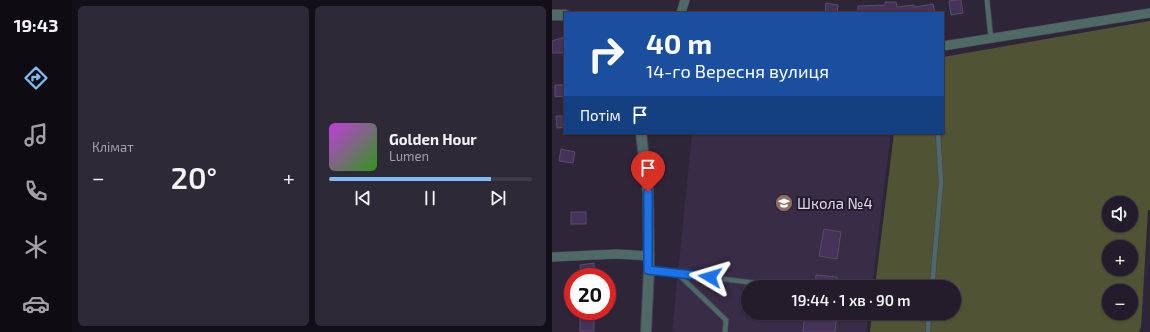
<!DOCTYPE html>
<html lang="uk">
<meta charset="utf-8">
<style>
:root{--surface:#221c2b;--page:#2e2937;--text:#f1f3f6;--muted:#a2a1a9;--line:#3f3a47;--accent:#7ebdf9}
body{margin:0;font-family:"Exo 2",sans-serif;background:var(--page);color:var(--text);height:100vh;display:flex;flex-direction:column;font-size:15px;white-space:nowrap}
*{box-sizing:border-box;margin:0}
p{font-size:13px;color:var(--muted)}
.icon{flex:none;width:22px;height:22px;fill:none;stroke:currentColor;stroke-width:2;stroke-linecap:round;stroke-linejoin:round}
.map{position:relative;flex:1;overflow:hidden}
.details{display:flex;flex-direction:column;gap:6px;padding:6px;background:#130f18;width:480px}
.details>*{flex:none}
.guide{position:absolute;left:12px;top:12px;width:380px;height:122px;border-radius:0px;box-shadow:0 1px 3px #0004,0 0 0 1px var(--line);background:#1a4fa0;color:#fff;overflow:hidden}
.buttons{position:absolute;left:550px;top:196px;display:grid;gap:8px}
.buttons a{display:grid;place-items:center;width:36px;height:36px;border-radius:50%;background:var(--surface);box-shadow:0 1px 3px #0004,0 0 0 1px var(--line);font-size:20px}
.speed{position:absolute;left:12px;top:268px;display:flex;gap:8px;font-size:20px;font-weight:700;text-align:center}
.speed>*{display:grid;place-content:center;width:52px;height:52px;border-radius:50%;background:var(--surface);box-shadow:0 1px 3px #0004,0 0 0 1px var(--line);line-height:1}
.speed .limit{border:6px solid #d22;background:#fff;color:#111}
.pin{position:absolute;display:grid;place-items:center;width:34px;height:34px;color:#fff;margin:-41px -17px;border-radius:50% 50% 50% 0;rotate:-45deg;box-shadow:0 0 4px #0007}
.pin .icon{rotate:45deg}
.me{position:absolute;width:44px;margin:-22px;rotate:277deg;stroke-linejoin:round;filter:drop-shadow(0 0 3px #0008)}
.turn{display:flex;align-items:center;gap:14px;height:84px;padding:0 16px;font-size:18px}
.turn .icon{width:52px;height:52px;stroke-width:2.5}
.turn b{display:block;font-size:28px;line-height:34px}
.then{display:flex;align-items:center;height:38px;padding:0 16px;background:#0003;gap:8px;font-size:15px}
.big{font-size:30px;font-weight:600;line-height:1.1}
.details .widget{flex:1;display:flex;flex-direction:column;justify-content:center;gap:6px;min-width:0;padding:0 14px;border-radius:6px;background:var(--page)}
.song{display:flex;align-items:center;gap:12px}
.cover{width:48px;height:48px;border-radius:6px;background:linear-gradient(135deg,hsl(290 70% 55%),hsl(110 70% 35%))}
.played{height:4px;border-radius:2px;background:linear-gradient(90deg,var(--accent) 80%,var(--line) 80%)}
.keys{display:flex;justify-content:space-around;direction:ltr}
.heat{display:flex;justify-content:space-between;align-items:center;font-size:22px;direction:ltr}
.details .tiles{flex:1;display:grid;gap:6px;grid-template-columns:repeat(2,1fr)}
.trip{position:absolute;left:189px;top:280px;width:220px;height:40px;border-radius:20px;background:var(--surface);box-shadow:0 1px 3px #0004,0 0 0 1px var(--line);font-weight:600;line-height:40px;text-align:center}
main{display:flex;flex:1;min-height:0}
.tab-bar{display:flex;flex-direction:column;width:72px;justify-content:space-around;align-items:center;background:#0e0b11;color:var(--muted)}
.tab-bar .icon{width:28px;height:28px}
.tab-bar .active{color:var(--accent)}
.tab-bar b{font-size:18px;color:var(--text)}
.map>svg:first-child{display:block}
</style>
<main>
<nav class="tab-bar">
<b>19:43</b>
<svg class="icon active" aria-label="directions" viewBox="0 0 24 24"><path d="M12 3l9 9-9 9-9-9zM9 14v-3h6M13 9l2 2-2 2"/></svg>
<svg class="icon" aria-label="music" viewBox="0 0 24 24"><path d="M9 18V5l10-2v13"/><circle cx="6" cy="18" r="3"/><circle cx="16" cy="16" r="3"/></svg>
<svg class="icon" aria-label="phone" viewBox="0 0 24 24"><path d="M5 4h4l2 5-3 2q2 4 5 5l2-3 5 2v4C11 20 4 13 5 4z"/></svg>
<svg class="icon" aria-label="climate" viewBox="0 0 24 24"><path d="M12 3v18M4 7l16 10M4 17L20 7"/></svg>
<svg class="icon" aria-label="car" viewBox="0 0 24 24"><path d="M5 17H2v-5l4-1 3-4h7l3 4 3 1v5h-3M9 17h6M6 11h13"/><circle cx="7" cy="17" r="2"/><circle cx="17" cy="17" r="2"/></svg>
</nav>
<section class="details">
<div class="tiles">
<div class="widget"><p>Клімат</p>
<div class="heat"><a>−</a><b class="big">20°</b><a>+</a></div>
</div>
<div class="widget">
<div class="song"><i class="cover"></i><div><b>Golden Hour</b><p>Lumen</p></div></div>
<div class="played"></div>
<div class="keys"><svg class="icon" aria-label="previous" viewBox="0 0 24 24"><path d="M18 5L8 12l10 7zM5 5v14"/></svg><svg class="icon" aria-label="pause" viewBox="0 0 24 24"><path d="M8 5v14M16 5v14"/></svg><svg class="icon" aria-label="next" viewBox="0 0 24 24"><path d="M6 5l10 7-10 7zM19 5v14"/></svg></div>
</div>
</div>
</section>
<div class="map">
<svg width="598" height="332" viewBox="0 0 598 332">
<rect width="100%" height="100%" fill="#2e2539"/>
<!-- built -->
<polygon fill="#382c46" points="140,133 339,133 320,287 196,287 196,313 317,313 314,332 120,332"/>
<!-- green -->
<path fill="#505434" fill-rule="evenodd" d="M598,21v189h-2l-7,117 -2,5h-269l2,-19h82v-26h-79l19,-154h49v-76zM557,203h22v22h-22zM557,247h22v22h-22zM557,291h22v22h-22z"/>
<!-- building -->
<g fill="#443259" stroke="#594f65">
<polygon points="405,0 409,0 411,13 399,15 397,1"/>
<polygon points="333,2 344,2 345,7 362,5 363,7 381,4 383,13 306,13 306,6 333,5"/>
<polygon points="274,3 286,5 285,13 273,13"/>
<polygon points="13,37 13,53 0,53 0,41"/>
<polygon points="3,85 13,85 13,96 3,97"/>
<polygon points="4,116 13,116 13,127 5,128"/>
<polygon points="9,149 23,152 21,163 7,161"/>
<rect x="19" y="212" width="15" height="12"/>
<polygon points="272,229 289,232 285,259 267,256"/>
<polygon points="42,263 43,275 29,276 28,265"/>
<polygon points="264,275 285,277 284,287 263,287"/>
<polygon points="253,313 285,313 283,332 251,332"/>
<rect x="28" y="319" width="14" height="12"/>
</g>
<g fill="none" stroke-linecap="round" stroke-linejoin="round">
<defs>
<g id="service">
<polyline points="435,0 439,39"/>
<polyline points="97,270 237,287"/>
<polyline points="126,274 174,320 173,332"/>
<polyline points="380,287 389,183 386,133"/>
<polyline points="376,332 377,313"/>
</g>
<g id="minor">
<polyline points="129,13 133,0"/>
<polyline points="391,46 598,13"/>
<polyline points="0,257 65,254 97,256"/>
</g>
<g id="tertiary">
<polyline points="0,15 13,15"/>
<polyline points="89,133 96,192 97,270 94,332"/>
</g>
</defs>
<!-- service casing -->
<use href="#service" stroke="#4a4255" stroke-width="6"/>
<!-- minor casing -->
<use href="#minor" stroke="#4a4255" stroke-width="10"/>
<!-- tertiary casing -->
<use href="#tertiary" stroke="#4a4255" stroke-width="12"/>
<!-- service -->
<use href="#service" stroke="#4f6967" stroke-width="4.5"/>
<!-- minor -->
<use href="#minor" stroke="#4f6967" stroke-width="9"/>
<!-- tertiary -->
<use href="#tertiary" stroke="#4f6967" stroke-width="10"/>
</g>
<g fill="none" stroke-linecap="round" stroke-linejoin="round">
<defs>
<polyline id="route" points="96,192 96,270 158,277"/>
</defs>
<!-- route casing -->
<use href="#route" stroke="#114b97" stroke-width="10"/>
<!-- route -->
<use href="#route" stroke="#1a73e8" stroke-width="7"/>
</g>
<!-- icons -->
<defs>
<symbol id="school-disc" viewBox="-11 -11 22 22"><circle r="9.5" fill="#8d6e63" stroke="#241b2e"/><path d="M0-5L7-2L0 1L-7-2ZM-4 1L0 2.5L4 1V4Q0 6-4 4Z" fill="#fff"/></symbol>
</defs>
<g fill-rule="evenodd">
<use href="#school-disc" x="222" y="193" width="20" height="20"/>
</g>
<g text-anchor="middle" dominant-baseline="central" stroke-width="4" stroke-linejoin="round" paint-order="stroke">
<!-- poi labels -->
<g font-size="15" fill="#ded8e5" stroke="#241b2e" text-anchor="start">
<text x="245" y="203">Школа №4</text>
</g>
</g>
</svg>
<div class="buttons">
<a><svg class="icon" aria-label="sound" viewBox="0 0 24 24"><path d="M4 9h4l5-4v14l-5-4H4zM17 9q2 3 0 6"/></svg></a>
<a>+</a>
<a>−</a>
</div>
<div class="speed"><div class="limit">20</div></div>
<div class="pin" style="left:96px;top:192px;background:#d93025"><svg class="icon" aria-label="arrive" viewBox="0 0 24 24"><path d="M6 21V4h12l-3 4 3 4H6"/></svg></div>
<svg class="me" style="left:158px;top:277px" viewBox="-20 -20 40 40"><path d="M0-17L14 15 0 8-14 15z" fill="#1a73e8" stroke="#fff" stroke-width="4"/></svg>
<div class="trip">19:44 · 1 хв · 90 m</div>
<div class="guide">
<div class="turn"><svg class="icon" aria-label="right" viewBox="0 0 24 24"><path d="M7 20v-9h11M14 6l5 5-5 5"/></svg><div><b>40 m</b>14-го Вересня вулиця</div></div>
<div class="then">Потім<svg class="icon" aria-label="arrive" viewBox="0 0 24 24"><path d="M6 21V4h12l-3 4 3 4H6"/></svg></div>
</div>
</div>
</main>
